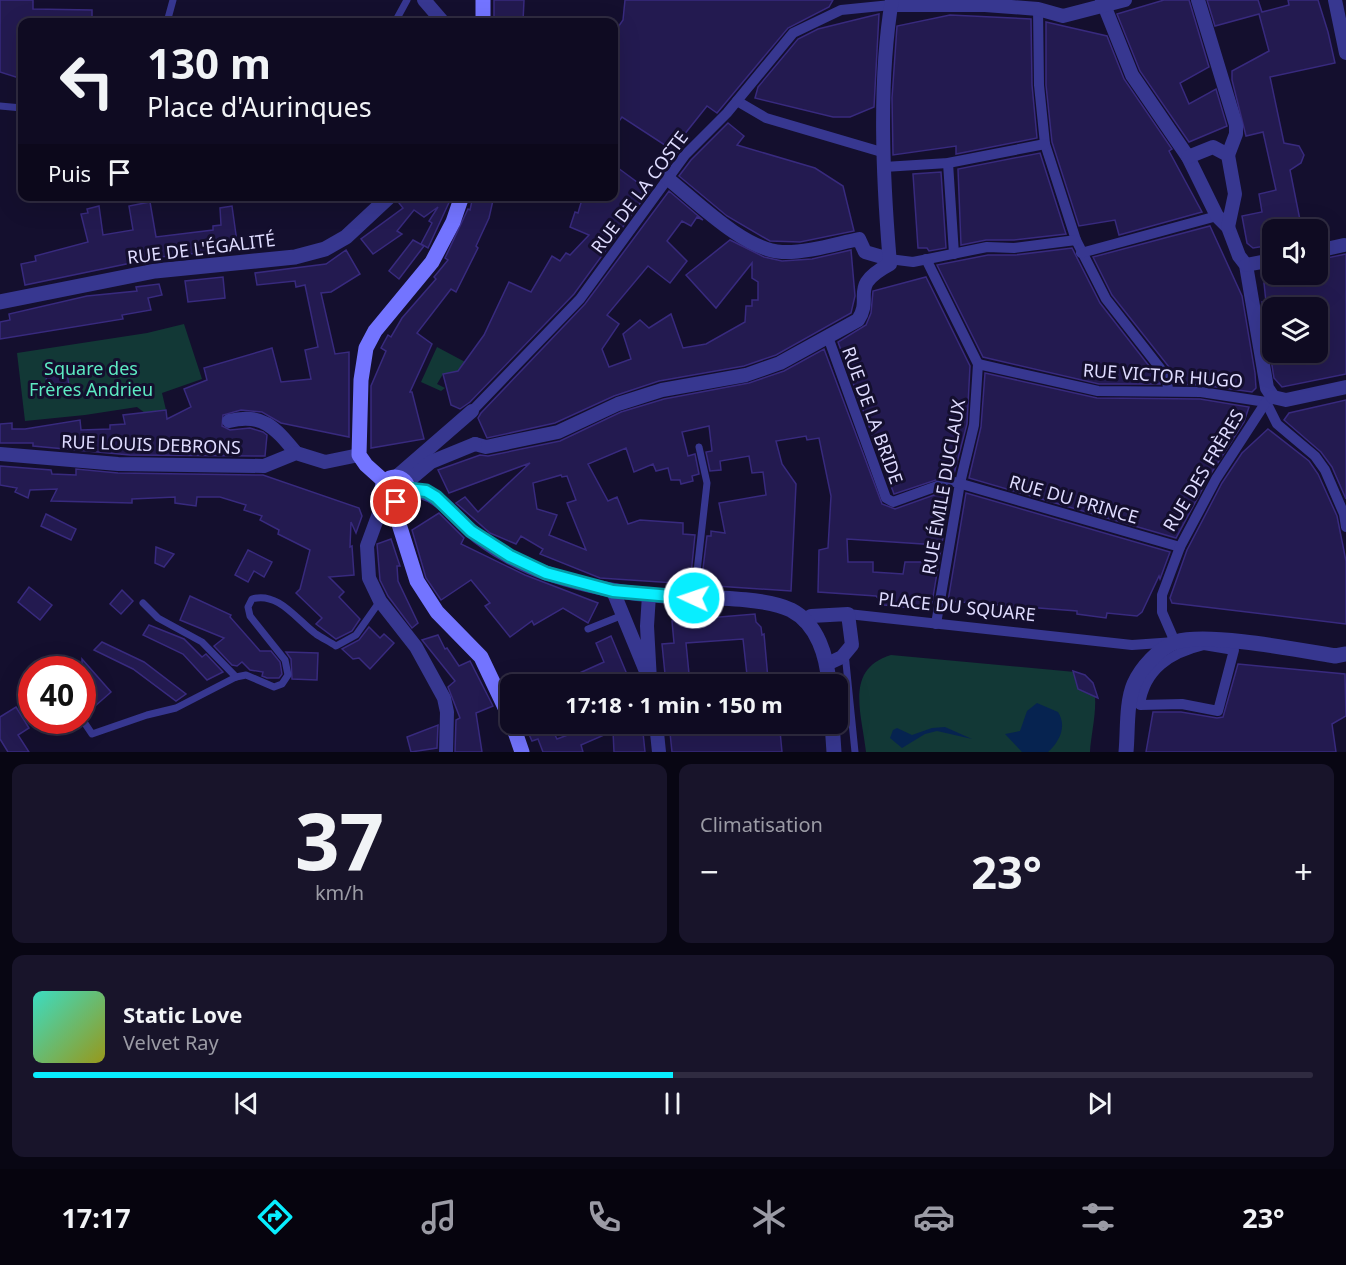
<!DOCTYPE html>
<html lang="fr">
<meta charset="utf-8">
<style>
:root{--surface:#0f0b22;--page:#18142a;--text:#f1f3f6;--muted:#9b9ba5;--line:#2f2b40;--accent:#08eeff}
body{margin:0;font-family:"Noto Sans",sans-serif;background:var(--page);color:var(--text);height:100vh;display:flex;flex-direction:column;font-size:22px;white-space:nowrap}
*{box-sizing:border-box;margin:0}
p{font-size:20px;color:var(--muted)}
.icon{flex:none;width:33px;height:33px;fill:none;stroke:currentColor;stroke-width:2;stroke-linecap:round;stroke-linejoin:round}
.map{position:relative;height:752px;overflow:hidden}
.drawer{display:flex;flex-direction:column;gap:12px;padding:12px;background:#080613;flex:1}
.drawer>*{flex:none}
.guide{position:absolute;left:18px;top:18px;width:600px;height:183px;border-radius:12px;box-shadow:0 6px 24px #0002,0 0 0 2px var(--line);background:#0f0b22;color:var(--text);overflow:hidden}
.controls{position:absolute;left:1262px;top:219px;display:grid;gap:12px}
.controls a{display:grid;place-items:center;width:66px;height:66px;border-radius:12px;background:var(--surface);box-shadow:0 6px 24px #0002,0 0 0 2px var(--line);font-size:30px}
.speed{position:absolute;left:18px;top:656px;display:flex;gap:12px;font-size:30px;font-weight:700;text-align:center}
.speed>*{display:grid;place-content:center;width:78px;height:78px;border-radius:50%;background:var(--surface);box-shadow:0 6px 24px #0002,0 0 0 2px var(--line);line-height:1}
.speed .limit{border:9px solid #d22;background:#fff;color:#111}
.pin{position:absolute;display:grid;place-items:center;width:51px;height:51px;color:#fff;margin:-26px;border:3px solid #fff;border-radius:50%;box-shadow:0 2px 6px #0007}
.me{position:absolute;width:66px;margin:-33px;rotate:273deg;stroke-linejoin:round;filter:drop-shadow(0 0 4px #0008)}
.turn{display:flex;align-items:center;gap:21px;height:126px;padding:0 30px;font-size:27px}
.turn .icon{width:78px;height:78px;stroke-width:2.5}
.turn b{display:block;font-size:42px;line-height:51px}
.then{display:flex;align-items:center;height:57px;padding:0 30px;background:#0003;gap:12px;font-size:22px}
.big{font-size:45px;font-weight:700;line-height:1.1}
.drawer .widget{flex:1;display:flex;flex-direction:column;justify-content:center;gap:9px;min-width:0;padding:0 21px;border-radius:12px;background:var(--page)}
.drawer .dial{align-items:center;gap:0}
.dial b{font-size:78px;line-height:1}
.song{display:flex;align-items:center;gap:18px}
.cover{width:72px;height:72px;border-radius:9px;background:linear-gradient(135deg,hsl(170 70% 55%),hsl(60 70% 35%))}
.played{height:6px;border-radius:3px;background:linear-gradient(90deg,var(--accent) 50%,var(--line) 50%)}
.keys{display:flex;justify-content:space-around;direction:ltr}
.heat{display:flex;justify-content:space-between;align-items:center;font-size:33px;direction:ltr}
.drawer .tiles{flex:1;display:grid;gap:12px;grid-template-columns:1fr 1fr}
.widget:last-child{grid-column:span 2}
.trip{position:absolute;left:500px;top:674px;width:348px;height:60px;border-radius:12px;background:var(--surface);box-shadow:0 6px 24px #0002,0 0 0 2px var(--line);font-weight:700;line-height:60px;text-align:center}
.tab-bar{display:flex;height:96px;justify-content:space-around;align-items:center;background:#06040e;color:var(--muted)}
.tab-bar .icon{width:42px;height:42px}
.tab-bar .on{color:var(--accent)}
.tab-bar b{font-size:27px;color:var(--text)}
.map>svg:first-child{display:block}
</style>
<div class="map">
<svg width="1346" height="752" viewBox="0 0 1346 752">
<rect width="100%" height="100%" fill="#140f2e"/>
<!-- green -->
<g fill="#123836">
<polygon points="184,324 202,379 162,393 166,410 145,413 137,407 85,415 25,421 17,353 147,333"/>
<polygon points="437,347 467,363 455,376 443,374 437,384 445,388 441,391 421,382"/>
<path d="M891,655l184,17c7,2 15,5 18,13 6,19 -2,48 -3,67h-224c-4,-38 -22,-83 25,-97z"/>
</g>
<!-- water -->
<g fill="#062350">
<path d="M1037,703l21,9c9,14 2,29 -10,40h-26l-17,-18 15,-3 7,-20z"/>
<polygon points="945,727 972,739 937,731 925,734 902,748 890,738 893,730 897,728 912,735 932,728"/>
</g>
<!-- building -->
<g fill="#231a50" stroke="#382a7e" stroke-width="1.5" fill-rule="evenodd">
<polygon points="0,0 33,0 33,9 92,10 92,22 22,22 22,79 0,72"/>
<polygon points="494,0 524,0 523,22 494,22"/>
<polygon points="625,0 833,0 829,7 788,28 717,113 707,106 680,140 685,144 677,153 622,117 614,128 614,33 623,20"/>
<polygon points="1164,0 1189,0 1209,67 1180,83 1189,104 1216,89 1227,126 1189,142 1140,71 1117,14"/>
<polygon points="1207,0 1258,0 1262,12 1289,5 1288,0 1318,0 1328,32 1335,63 1270,77 1284,143 1299,146 1304,155 1301,163 1290,170 1302,230 1272,230 1272,245 1253,248 1247,243 1242,216 1262,212 1259,194 1276,190 1263,132 1246,136 1232,80 1232,71 1269,51 1259,14 1215,26"/>
<polygon points="879,14 874,107 850,117 833,117 755,98 758,87 798,39 818,29"/>
<polygon points="950,15 1031,19 1032,85 1037,138 956,154 956,146 893,155 892,98 897,26"/>
<polygon points="1046,22 1107,36 1124,79 1172,149 1169,151 1202,212 1119,235 1115,220 1079,226 1052,142 1046,85"/>
<polygon points="728,123 744,136 737,145 815,168 843,186 854,231 800,242 770,241 727,216 679,176 691,160"/>
<polygon points="1040,153 1066,234 1014,240 986,240 961,245 958,169"/>
<polygon points="614,165 649,191 574,294 470,402 460,409 451,405 443,374 458,371 484,335 509,282 531,292 552,256 560,261 566,253 570,255 589,235 570,227 575,212 578,213 583,196 614,196"/>
<polygon points="941,172 946,248 929,251 927,248 918,248 913,174"/>
<polygon points="669,191 703,220 697,217 691,226 682,221 667,241 687,261 670,283 648,266 607,315 619,324 602,349 609,367 631,359 623,334 640,320 649,328 671,314 683,348 706,344 745,322 746,306 752,306 752,300 758,300 758,282 752,278 752,263 716,308 686,275 730,240 764,257 782,261 812,259 851,250 855,296 851,313 776,355 744,366 659,381 614,396 555,423 487,438 478,418 481,413 585,304"/>
<polygon points="405,196 452,196 428,248 421,244 432,223 429,221 438,207 424,217 414,210 397,231 402,234 373,254 361,239 403,208 399,203"/>
<polygon points="473,196 494,196 489,218 476,246 478,248 456,292 451,289 417,333 432,344 410,392 412,392 424,439 371,448 371,386 386,351 381,348 388,335 391,337 402,318 436,279 434,277 448,260 445,258 468,209 470,210"/>
<polygon points="150,202 156,237 213,230 213,226 221,225 220,208 232,206 238,249 160,257 25,285 21,264 36,261 35,256 88,242 81,214 88,213 87,209 99,206 103,235 133,230 129,206"/>
<polygon points="1210,226 1242,296 1255,373 1256,388 1252,392 1202,385 1175,384 1173,372 1112,295 1093,257"/>
<polygon points="413,240 424,246 399,279 389,271"/>
<polygon points="1072,248 1100,303 1160,380 1160,384 1099,384 983,357 937,265 988,255 1015,255"/>
<polygon points="346,250 360,274 331,292 321,293 335,354 349,352 349,437 281,423 262,412 241,410 223,415 222,426 230,430 250,428 263,432 267,435 265,456 130,455 33,446 33,443 0,443 0,424 12,423 12,429 25,429 80,420 81,430 110,429 110,425 125,424 123,415 166,410 167,419 191,407 184,389 207,380 204,368 272,348 281,382 311,379 305,350 318,347 305,285 296,287 295,281 257,285 255,273 326,264"/>
<path d="M1346,254v120l-64,13 -8,-9 -12,-76h4l-2,-19 4,-9h49v-14zM1272,308h45v44h-45z"/>
<polygon points="223,277 225,298 188,302 185,281"/>
<polygon points="926,277 970,366 967,424 954,474 894,494 838,342 866,325 871,313 873,291"/>
<polygon points="159,284 162,295 148,298 151,310 122,315 123,319 0,339 0,322 10,320 9,314 87,296 137,291 136,287"/>
<path d="M824,349l58,155 13,5 56,-20 -19,114 -10,6 -38,-4 -8,-9 -58,-4 1,-42 9,-2 3,-52 -12,-58 -12,2 -1,-4 -30,5 6,23 14,20 -5,107 -90,-6 6,-49h4v-5l14,2 -6,-30 47,-8 -3,-23 -11,1 -3,-17 -29,5 1,9 -11,1 -4,-19 6,-1 -3,-25 -27,6 6,24 7,-2 4,20 -7,2 1,5 -12,3 -1,-4h-9l-3,-12 -12,3 -3,-7 -19,8 -8,-24 -38,16 20,37 9,-4 11,27 12,-4 43,3v11l12,1 -5,49 -90,-6 -60,-24 3,-5 -22,-13 -5,8 -26,-11 -34,-30 9,-6 13,15 52,-49 -81,30 -11,-23 42,-15 8,1 72,-15 61,-29 43,-13 85,-16 35,-12zM561,475l1,2 5,-1 9,24 -9,3 19,47 -37,-15 8,-20 -20,-6 -4,-26zM847,539l91,6v17h-33l-2,12 -30,-2v-10h-25z"/>
<polygon points="67,372 69,386 47,388 46,374"/>
<polygon points="985,373 1097,398 1200,399 1249,407 1244,422 1210,475 1176,538 969,478 981,427"/>
<polygon points="1346,400 1346,499 1332,467 1321,452 1284,420 1289,413"/>
<polygon points="1268,429 1309,461 1318,474 1337,516 1346,561 1346,624 1172,603 1170,598 1187,550 1222,483 1242,453"/>
<polygon points="0,466 51,470 52,474 76,475 76,469 118,473 263,475 359,508 362,516 356,533 351,522 350,547 352,546 354,575 329,577 344,592 339,597 360,619 352,631 336,639 316,624 322,618 296,593 300,589 310,550 278,534 279,530 260,520 262,516 244,510 246,505 220,497 197,497 196,506 175,503 175,497 132,499 132,503 51,501 57,489 30,490 28,498 15,492 17,488 0,485"/>
<polygon points="966,493 1170,552 1160,579 1159,576 1142,612 1137,616 1107,613 1106,618 1077,614 1077,611 948,601"/>
<polygon points="439,513 464,538 461,544 525,575 598,603 588,623 563,608 534,625 532,621 510,637 485,606 490,603 471,580 441,600 426,578 412,530"/>
<polygon points="46,514 76,529 71,540 41,526"/>
<polygon points="391,539 400,566 397,566 398,581 418,623 412,628 388,596 380,580 377,544"/>
<polygon points="156,547 174,554 164,567 155,563"/>
<polygon points="248,550 272,562 264,577 254,571 248,582 235,575"/>
<polygon points="29,587 52,605 40,620 18,602"/>
<polygon points="122,590 133,601 121,614 110,604"/>
<polygon points="190,596 231,615 230,617 260,651 271,651 280,662 282,674 279,678 267,678 262,676 263,672 250,670 242,662 237,666 232,665 214,646 224,638 180,620"/>
<polygon points="755,614 756,622 761,627 762,635 764,634 768,679 765,679 765,684 748,684 743,639 686,643 690,684 666,684 662,644 674,643 672,621"/>
<polygon points="149,625 184,639 202,657 206,654 223,672 207,680 183,654 143,635"/>
<polygon points="369,627 380,638 384,634 394,643 370,669 359,658 353,659 342,649 359,640"/>
<polygon points="438,635 445,649 447,648 459,666 470,661 493,706 476,713 482,752 455,752 456,720 460,718 448,687 455,681 422,640"/>
<polygon points="611,636 631,684 602,684 600,679 586,684 555,684 604,662 596,643"/>
<polygon points="102,642 144,662 186,694 176,701 133,669 94,650"/>
<polygon points="286,652 318,653 317,680 292,679 291,659"/>
<polygon points="82,659 111,692 94,707 82,693"/>
<polygon points="1238,664 1345,674 1346,716 1332,724 1336,752 1146,752 1153,712 1181,712 1217,718 1223,717"/>
<polygon points="1073,671 1085,675 1093,683 1098,698 1078,689"/>
<polygon points="16,707 29,728 18,735 29,752 8,752 0,739 0,717"/>
<polygon points="524,723 549,723 557,739 589,727 587,723 642,723 645,752 614,752 613,731 581,745 583,752 543,752 538,739 532,741"/>
<polygon points="669,723 702,723 702,733 736,731 735,723 769,723 770,731 780,731 782,752 672,752"/>
<polygon points="438,725 437,748 411,752 407,737"/>
</g>
<g fill="none" stroke-linecap="round" stroke-linejoin="round">
<!-- service -->
<g stroke="#373790" stroke-width="7">
<polyline points="167,22 173,0"/>
<polyline points="395,22 407,0"/>
<polyline points="0,106 22,108"/>
<polyline points="694,598 707,483 699,447"/>
<polyline points="143,603 158,618 202,642 236,677"/>
<polyline points="588,629 623,615"/>
<polyline points="845,653 855,752"/>
<path d="M82,719l10,15 55,-19 29,-7 60,-31 10,-2 28,12 8,-3 6,-9 -3,-15 -35,-44 -2,-9 4,-8c26,-8 45,21 64,35 6,4 14,8 20,12l20,-11 24,-34"/>
<polyline points="53,723 57,720"/>
</g>
<!-- pedestrian -->
<g stroke="#373790" stroke-width="10">
<polyline points="1038,9 1039,85 1045,144 1076,240 1106,299 1167,377 1168,391"/>
<polyline points="737,101 766,118 885,153"/>
<polyline points="948,163 954,254"/>
<polyline points="884,167 948,163 1045,144"/>
<polyline points="1081,253 1217,216"/>
<polyline points="889,259 913,262 987,247 1014,248 1076,240"/>
<polyline points="926,259 978,364 974,425 960,483 936,624"/>
<polyline points="828,337 886,498 893,502 951,481 1180,547"/>
<polyline points="978,364 1098,391 1201,392 1266,402"/>
<polyline points="1266,402 1277,424 1315,456 1325,470 1344,514 1346,527"/>
<polyline points="472,411 580,299 685,155 727,113 793,33 841,10 891,5"/>
<polyline points="848,614 1132,645 1175,642 1162,612 1162,595 1180,547 1216,479 1266,402"/>
<path d="M1204,645l30,5 -16,61 -36,-7 -42,1c5,-36 31,-52 64,-60z"/>
</g>
<!-- minor -->
<g stroke="#373790" stroke-width="14">
<polyline points="424,0 443,22"/>
<polyline points="1102,0 1132,75 1188,157 1217,216 1228,227 1239,256 1246,265 1267,388 1273,397"/>
<polyline points="1198,0 1236,125 1236,134 1228,155"/>
<polyline points="1335,0 1346,53"/>
<polyline points="891,5 985,5 1038,9 1063,16 1125,0"/>
<polyline points="1188,157 1213,147 1228,155 1235,194 1228,227"/>
<path d="M667,178c29,23 77,72 115,74 25,1 53,-8 77,-13l6,13 24,7"/>
<polyline points="1317,251 1344,245"/>
<polyline points="1246,265 1272,260"/>
<polyline points="1273,397 1286,400 1346,387"/>
<path d="M229,421c34,-9 47,8 67,32"/>
<path d="M475,444l11,3 72,-15 60,-28 44,-14 84,-15 34,-12 78,-43c16,-24 -11,-33 32,-56 -7,-83 -12,-182 2,-264"/>
<polyline points="0,454 118,464 264,466 296,453 325,462 359,455"/>
<polyline points="396,477 472,411"/>
<polyline points="406,483 431,462 475,444"/>
<polyline points="385,497 367,546 369,578 380,601 416,647 444,698 447,712 446,752"/>
<polyline points="613,591 650,681 647,626 649,595"/>
<polyline points="805,621 811,616 848,614 852,645 842,657 827,664"/>
<polyline points="656,723 659,752"/>
</g>
<!-- tertiary -->
<g stroke="#373790" stroke-width="15">
<polyline points="0,302 155,271 295,257 325,249 346,237 390,196"/>
<path d="M408,489c31,3 40,21 62,41 21,18 53,36 79,44 39,13 76,20 116,22 34,2 97,0 126,14 27,14 36,47 38,74"/>
<polyline points="832,723 834,752"/>
<path d="M1126,752c2,-21 0,-49 8,-68 7,-16 25,-36 42,-42 31,-10 123,8 159,14l11,-2"/>
</g>
<!-- secondary -->
<g stroke="#7374ff" stroke-width="15">
<polyline points="483,22 483,0"/>
<circle cx="395" cy="490" r="13"/>
<polyline points="385,482 366,465 359,455 361,380 366,348 375,331 432,262 453,222 462,196"/>
<polyline points="392,502 417,581 437,612 481,657 510,718"/>
<polyline points="512,723 522,752"/>
</g>
</g>
<g fill="none" stroke-linecap="round" stroke-linejoin="round">
<defs>
<polyline id="route" points="396,502 404,499 408,489 426,491 436,497 471,531 510,556 546,573 613,591 694,598"/>
</defs>
<!-- route casing -->
<use href="#route" stroke="#059ba6" stroke-width="15"/>
<!-- route -->
<use href="#route" stroke="#08eeff" stroke-width="10"/>
</g>
<g text-anchor="middle" dominant-baseline="central" stroke-width="6" stroke-linejoin="round" paint-order="stroke">
<!-- street labels -->
<g font-size="18" fill="#dfdcff" stroke="#140f2e">
<text transform="translate(639 192) rotate(-53)">RUE DE LA COSTE</text>
<text transform="translate(201 248) rotate(-7)">RUE DE L'ÉGALITÉ</text>
<text transform="translate(1163 375) rotate(4)">RUE VICTOR HUGO</text>
<text transform="translate(873 415) rotate(70)">RUE DE LA BRIDE</text>
<text transform="translate(151 444) rotate(2)">RUE LOUIS DEBRONS</text>
<text transform="translate(1203 470) rotate(-59)">RUE DES FRÈRES</text>
<text transform="translate(943 487) rotate(-80)">RUE ÉMILE DUCLAUX</text>
<text transform="translate(1074 499) rotate(16)">RUE DU PRINCE</text>
<text transform="translate(957 606) rotate(6)">PLACE DU SQUARE</text>
</g>
<!-- park labels -->
<g font-size="18" fill="#5deac2" stroke="#140f2e">
<text x="91" y="368">Square des<tspan x="91" dy="21">Frères Andrieu</tspan></text>
</g>
</g>
</svg>
<div class="controls">
<a><svg class="icon" aria-label="sound" viewBox="0 0 24 24"><path d="M4 9h4l5-4v14l-5-4H4zM17 9q2 3 0 6"/></svg></a>
<a><svg class="icon" aria-label="layers" viewBox="0 0 24 24"><path d="M12 4l9 5-9 5-9-5zM3 14l9 5 9-5"/></svg></a>
</div>
<div class="speed"><div class="limit">40</div></div>
<div class="pin" style="left:396px;top:502px;background:#d93025"><svg class="icon" aria-label="arrive" viewBox="0 0 24 24"><path d="M6 21V4h12l-3 4 3 4H6"/></svg></div>
<svg class="me" style="left:694px;top:598px" viewBox="-20 -20 40 40"><circle r="17" fill="#08eeff" stroke="#fff" stroke-width="3"/><path d="M0-11L8 9 0 5-8 9z" fill="#fff"/></svg>
<div class="trip">17:18 · 1 min · 150 m</div>
<div class="guide">
<div class="turn"><svg class="icon" aria-label="left" viewBox="0 0 24 24"><path d="M17 20v-9H6M10 6l-5 5 5 5"/></svg><div><b>130 m</b>Place d'Aurinques</div></div>
<div class="then">Puis<svg class="icon" aria-label="arrive" viewBox="0 0 24 24"><path d="M6 21V4h12l-3 4 3 4H6"/></svg></div>
</div>
</div>
<section class="drawer">
<div class="tiles">
<div class="widget dial"><b>37</b><p>km/h</p></div>
<div class="widget"><p>Climatisation</p>
<div class="heat"><a>−</a><b class="big">23°</b><a>+</a></div>
</div>
<div class="widget">
<div class="song"><i class="cover"></i><div><b>Static Love</b><p>Velvet Ray</p></div></div>
<div class="played"></div>
<div class="keys"><svg class="icon" aria-label="previous" viewBox="0 0 24 24"><path d="M18 5L8 12l10 7zM5 5v14"/></svg><svg class="icon" aria-label="pause" viewBox="0 0 24 24"><path d="M8 5v14M16 5v14"/></svg><svg class="icon" aria-label="next" viewBox="0 0 24 24"><path d="M6 5l10 7-10 7zM19 5v14"/></svg></div>
</div>
</div>
</section>
<nav class="tab-bar">
<b>17:17</b>
<svg class="icon on" aria-label="directions" viewBox="0 0 24 24"><path d="M12 3l9 9-9 9-9-9zM9 14v-3h6M13 9l2 2-2 2"/></svg>
<svg class="icon" aria-label="music" viewBox="0 0 24 24"><path d="M9 18V5l10-2v13"/><circle cx="6" cy="18" r="3"/><circle cx="16" cy="16" r="3"/></svg>
<svg class="icon" aria-label="phone" viewBox="0 0 24 24"><path d="M5 4h4l2 5-3 2q2 4 5 5l2-3 5 2v4C11 20 4 13 5 4z"/></svg>
<svg class="icon" aria-label="climate" viewBox="0 0 24 24"><path d="M12 3v18M4 7l16 10M4 17L20 7"/></svg>
<svg class="icon" aria-label="car" viewBox="0 0 24 24"><path d="M5 17H2v-5l4-1 3-4h7l3 4 3 1v5h-3M9 17h6M6 11h13"/><circle cx="7" cy="17" r="2"/><circle cx="17" cy="17" r="2"/></svg>
<svg class="icon" aria-label="filters" viewBox="0 0 24 24"><path d="M4 7h16M4 17h16"/><circle cx="9" cy="7" r="2"/><circle cx="15" cy="17" r="2"/></svg>
<b>23°</b>
</nav>
